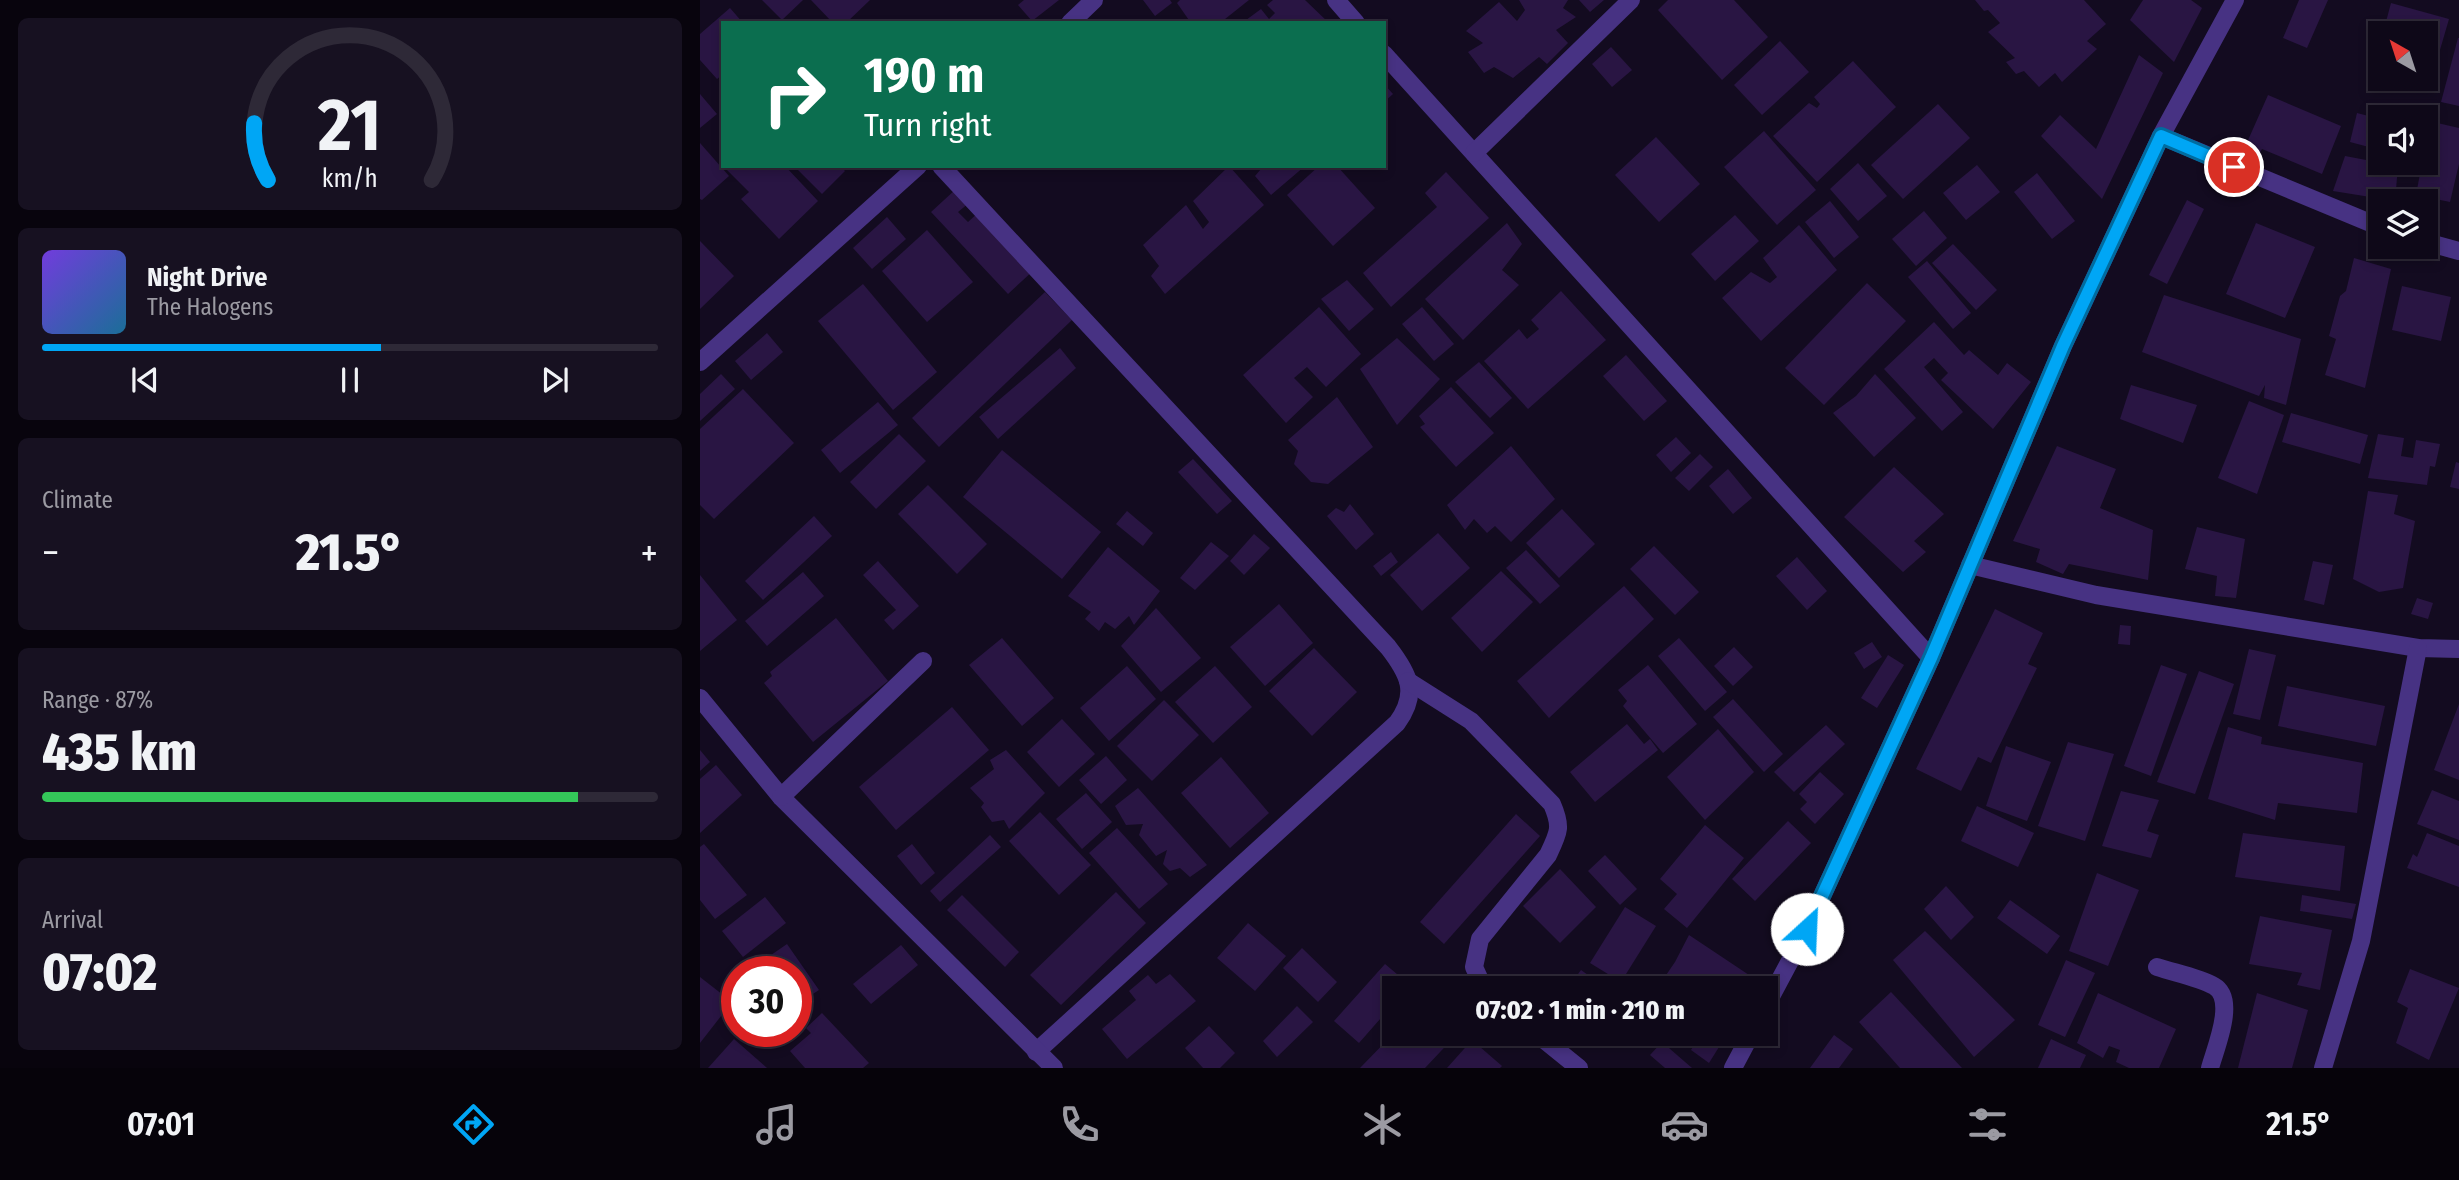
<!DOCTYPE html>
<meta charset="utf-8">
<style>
:root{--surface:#0e0818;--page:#171121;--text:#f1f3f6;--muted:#9b9aa2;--line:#2e2937;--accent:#00a6f5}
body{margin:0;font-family:"Fira Sans Condensed",sans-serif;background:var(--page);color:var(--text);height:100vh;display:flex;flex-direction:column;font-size:26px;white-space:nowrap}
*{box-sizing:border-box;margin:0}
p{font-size:23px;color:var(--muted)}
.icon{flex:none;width:38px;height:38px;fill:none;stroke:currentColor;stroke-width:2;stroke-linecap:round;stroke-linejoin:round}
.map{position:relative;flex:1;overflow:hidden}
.drawer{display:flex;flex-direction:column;gap:18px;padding:18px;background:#08040d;width:700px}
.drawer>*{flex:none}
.hud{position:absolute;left:21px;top:21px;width:665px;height:147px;border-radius:0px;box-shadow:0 4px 10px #0003,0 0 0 2px var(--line);background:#0b6e4f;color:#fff;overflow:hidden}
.needle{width:46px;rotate:321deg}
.tools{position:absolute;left:1668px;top:21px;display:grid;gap:14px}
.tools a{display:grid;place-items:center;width:70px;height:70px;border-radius:0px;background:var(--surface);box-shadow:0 4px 10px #0003,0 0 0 2px var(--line);font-size:35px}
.speed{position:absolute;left:21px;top:956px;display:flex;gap:14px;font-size:35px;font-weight:700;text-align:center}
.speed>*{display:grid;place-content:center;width:91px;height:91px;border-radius:50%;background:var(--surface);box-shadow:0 4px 10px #0003,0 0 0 2px var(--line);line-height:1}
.speed .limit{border:10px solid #d22;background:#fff;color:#111}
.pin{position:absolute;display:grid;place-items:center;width:60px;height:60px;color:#fff;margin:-30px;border:4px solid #fff;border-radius:50%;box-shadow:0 2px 7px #0007}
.me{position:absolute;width:77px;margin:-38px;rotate:25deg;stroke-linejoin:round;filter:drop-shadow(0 0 5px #0008)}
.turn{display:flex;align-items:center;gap:24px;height:147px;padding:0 28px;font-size:32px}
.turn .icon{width:91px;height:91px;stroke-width:2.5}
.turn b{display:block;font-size:49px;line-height:60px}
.big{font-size:52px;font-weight:800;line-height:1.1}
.drawer .tile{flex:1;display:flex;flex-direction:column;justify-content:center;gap:10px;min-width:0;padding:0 24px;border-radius:10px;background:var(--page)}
.drawer .dial{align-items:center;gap:0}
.dial svg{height:182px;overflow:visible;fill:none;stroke:var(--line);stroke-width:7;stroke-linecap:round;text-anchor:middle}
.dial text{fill:var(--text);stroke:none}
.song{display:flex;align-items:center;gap:21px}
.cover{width:84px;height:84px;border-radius:10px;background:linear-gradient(135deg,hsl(260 70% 55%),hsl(200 70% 35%))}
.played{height:7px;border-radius:4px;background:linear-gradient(90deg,var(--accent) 55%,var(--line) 55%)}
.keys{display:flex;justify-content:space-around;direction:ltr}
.heat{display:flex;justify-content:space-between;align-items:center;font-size:38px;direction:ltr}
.charge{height:10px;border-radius:5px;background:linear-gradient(90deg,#34c759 87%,var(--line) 0)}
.trip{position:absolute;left:682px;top:976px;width:396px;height:70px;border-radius:0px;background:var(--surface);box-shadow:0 4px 10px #0003,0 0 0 2px var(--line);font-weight:800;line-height:70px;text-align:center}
.dock{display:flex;height:112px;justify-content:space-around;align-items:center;background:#06030a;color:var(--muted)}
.dock .icon{width:49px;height:49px}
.dock .current{color:var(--accent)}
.dock b{font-size:32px;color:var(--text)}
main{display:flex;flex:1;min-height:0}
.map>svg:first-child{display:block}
</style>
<main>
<section class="drawer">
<div class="tile dial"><svg viewBox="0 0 100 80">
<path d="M14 69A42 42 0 1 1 86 69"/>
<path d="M14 69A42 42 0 0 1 8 44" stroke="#00a6f5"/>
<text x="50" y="56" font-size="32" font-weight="700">21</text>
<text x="50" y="72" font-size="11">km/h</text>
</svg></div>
<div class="tile">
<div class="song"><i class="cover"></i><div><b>Night Drive</b><p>The Halogens</p></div></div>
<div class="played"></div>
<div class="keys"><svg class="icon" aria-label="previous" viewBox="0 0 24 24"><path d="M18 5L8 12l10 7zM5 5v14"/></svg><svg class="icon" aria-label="pause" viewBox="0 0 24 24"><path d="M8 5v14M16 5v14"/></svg><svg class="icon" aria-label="next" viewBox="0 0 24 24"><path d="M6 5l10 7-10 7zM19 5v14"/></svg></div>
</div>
<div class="tile"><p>Climate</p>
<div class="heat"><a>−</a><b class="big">21.5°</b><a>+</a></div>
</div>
<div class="tile"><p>Range · 87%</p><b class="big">435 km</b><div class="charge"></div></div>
<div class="tile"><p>Arrival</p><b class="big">07:02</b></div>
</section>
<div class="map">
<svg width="1759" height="1068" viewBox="0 0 1759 1068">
<rect width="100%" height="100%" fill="#130b20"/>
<!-- building -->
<g fill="#291543">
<polygon points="62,0 103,0 82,20"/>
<polygon points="111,0 170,0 146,23 133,23"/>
<polygon points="324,0 359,0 332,21 318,5"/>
<polygon points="443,0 470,0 472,3 455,16"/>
<polygon points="480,0 549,0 520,23 491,23 477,3"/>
<polygon points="573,0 605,0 629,23 542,23 561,9 569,19 575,13 567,5"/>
<polygon points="819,0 868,0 863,8 876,17 856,30 868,43 847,64 839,57 813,78 794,67 784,73 768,52 783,43 766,31 799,2 817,21 825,10"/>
<polygon points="879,0 904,0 890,12"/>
<polygon points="968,0 1034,0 1068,37 1022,80 958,10"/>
<polygon points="1275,0 1384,0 1406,24 1387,41 1397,49 1362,82 1355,73 1339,87 1324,71 1316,74 1306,62 1315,58 1288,32 1300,23 1288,10 1284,11"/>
<polygon points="1443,0 1491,0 1502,8 1474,62 1430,20"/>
<polygon points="1599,0 1628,0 1607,48 1583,38"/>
<polygon points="1691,3 1749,19 1735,67 1726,64 1726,33 1683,33"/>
<polygon points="30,8 43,23 23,23 23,74 17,79 0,60 0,34"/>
<polygon points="1758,38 1759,38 1759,106 1741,102"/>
<polygon points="1080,41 1109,72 1062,115 1034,85"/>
<polygon points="911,47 932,70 912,87 892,64"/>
<polygon points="1439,55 1463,73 1402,199 1341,136 1360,115 1396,149"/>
<polygon points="1153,61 1196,107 1117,182 1073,136 1109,103 1117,108 1120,104 1114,97"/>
<polygon points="684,84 693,94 684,102"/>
<polygon points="0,94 17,114 0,128"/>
<polygon points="1568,95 1641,126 1622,174 1562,149 1554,162 1541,156"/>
<polygon points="1238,104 1270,138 1203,199 1171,165"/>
<polygon points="1657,113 1680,119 1680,150 1650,142"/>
<polygon points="1733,122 1759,128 1759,164 1750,202 1716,195 1722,163 1726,163 1726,138 1730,139"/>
<polygon points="1064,131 1116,190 1077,225 1024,167"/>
<polygon points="956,137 1000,184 959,222 915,175"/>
<polygon points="0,143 29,176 2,200 0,199"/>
<polygon points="1645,156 1698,166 1695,201 1633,191"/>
<polygon points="1158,163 1187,196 1158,221 1130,189"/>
<polygon points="1277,165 1300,192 1266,220 1243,193"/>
<polygon points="30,166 85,166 118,201 79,239 41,199 49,192 26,169"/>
<polygon points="94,166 140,166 145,171 122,194"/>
<polygon points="529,166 564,205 465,294 451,276 459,266 443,245 486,205 503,229 509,222 493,201"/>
<polygon points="559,166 605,166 571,195 555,176 561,169"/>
<polygon points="619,166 637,166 675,208 633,246 587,195"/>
<polygon points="746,172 789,218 691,307 663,273 737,207 725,193"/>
<polygon points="1337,173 1375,221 1352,239 1314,192"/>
<polygon points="256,189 269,203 258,212 268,222 280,211 334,270 308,294 231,212"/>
<polygon points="1487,200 1504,209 1467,284 1449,275"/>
<polygon points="1130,201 1159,237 1134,258 1105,222"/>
<polygon points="1224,211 1247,238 1216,266 1192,239"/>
<polygon points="1035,215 1059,241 1015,281 991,254"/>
<polygon points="187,217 206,239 172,269 153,248"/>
<polygon points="807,223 822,244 802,270 819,285 763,340 725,299"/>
<polygon points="1556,223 1615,247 1585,318 1526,294"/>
<polygon points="1099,225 1137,270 1061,341 1022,298 1051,272 1070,283 1077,277 1063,258"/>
<polygon points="227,230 273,282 227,322 182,271"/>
<polygon points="0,241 34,276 0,309"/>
<polygon points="1253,244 1297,290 1276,310 1232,263"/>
<polygon points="1654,258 1691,269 1665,388 1625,375 1636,339 1629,336 1640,296 1646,291"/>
<polygon points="1227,261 1271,313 1253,329 1208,277"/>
<polygon points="647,280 674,309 649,331 621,299"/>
<polygon points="1167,283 1206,321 1124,405 1085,368"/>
<polygon points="163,284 237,372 193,410 118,321"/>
<polygon points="1702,286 1751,297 1741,341 1692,330"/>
<polygon points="861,291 906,340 828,409 784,361 819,329 827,339 839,329 831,320"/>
<polygon points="345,292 372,320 239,447 212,418"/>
<polygon points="1464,295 1601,339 1586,405 1564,398 1565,385 1559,396 1442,352"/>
<polygon points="619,307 661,354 626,387 607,367 594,378 613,397 586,423 543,375"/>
<polygon points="722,307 754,344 734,361 702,324"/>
<polygon points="1234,322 1264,355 1269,350 1298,375 1307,363 1331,382 1293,429 1241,380 1248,373 1234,358 1224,367 1263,412 1242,431 1184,369"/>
<polygon points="67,333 83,352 51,380 35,361"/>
<polygon points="697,338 740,379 697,425 660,369"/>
<polygon points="360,348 376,368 298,439 279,417"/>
<polygon points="926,355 967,401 944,421 903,376"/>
<polygon points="779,362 812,398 790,418 755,382"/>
<polygon points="21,374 35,389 0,421 0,394"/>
<polygon points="1175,374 1216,418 1174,457 1133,413 1156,396"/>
<polygon points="1431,385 1497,405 1483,443 1420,419"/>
<polygon points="751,387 794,433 756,467 720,427 725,424 719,416"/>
<polygon points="43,389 94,443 14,519 0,505 0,429"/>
<polygon points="637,397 673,447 628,484 611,482 594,464 598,451 588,440"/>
<polygon points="1549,401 1584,415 1557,494 1518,478"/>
<polygon points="178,402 198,425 140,473 121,450"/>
<polygon points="1591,413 1668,435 1660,464 1582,442"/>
<polygon points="199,434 226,461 176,509 150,482"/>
<polygon points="1678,434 1704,438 1701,456 1713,458 1716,440 1740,444 1735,467 1730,466 1727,485 1668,478"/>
<polygon points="976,437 991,453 971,472 956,455"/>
<polygon points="811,446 855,499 811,542 795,526 787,533 774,519 765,530 747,505"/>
<polygon points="1357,446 1416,469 1400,508 1453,530 1448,580 1369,564 1363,574 1336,562 1340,549 1313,541"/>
<polygon points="302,450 401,532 362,579 263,497"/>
<polygon points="1000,454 1013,467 989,491 975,478"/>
<polygon points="493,459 532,501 517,514 478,472"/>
<polygon points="1756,462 1759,463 1759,489 1750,487"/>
<polygon points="1194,467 1244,514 1214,541 1226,552 1203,572 1144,517"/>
<polygon points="1028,469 1052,498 1033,514 1009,486"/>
<polygon points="228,485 287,544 257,574 198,514"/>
<polygon points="1668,491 1698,495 1694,514 1715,521 1703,588 1679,592 1653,579"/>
<polygon points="650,504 674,534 656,550 627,516 636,508 644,512"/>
<polygon points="862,509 895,544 859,578 826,543"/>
<polygon points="427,511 453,533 443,546 416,524"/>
<polygon points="114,516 132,536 63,600 45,581"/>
<polygon points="1497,527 1545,539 1536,598 1515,596 1517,576 1485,569"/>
<polygon points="738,533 770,568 722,611 690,575"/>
<polygon points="554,534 570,548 544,575 530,561"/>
<polygon points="511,542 529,556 495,590 480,578"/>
<polygon points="954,546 999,592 975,615 930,569"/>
<polygon points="408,547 460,591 434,625 429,616 415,629 405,622 399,631 385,619 391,612 368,596"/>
<polygon points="826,550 860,586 840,604 806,568"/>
<polygon points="691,552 698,562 681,576 673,566"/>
<polygon points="1097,557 1127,591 1107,610 1076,576"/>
<polygon points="178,561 219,606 193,630 184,620 196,610 163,575"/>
<polygon points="1613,561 1633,565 1624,605 1604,600"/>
<polygon points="801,571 833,602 782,652 751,618"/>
<polygon points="103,572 124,596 67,646 45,621"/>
<polygon points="0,575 37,620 0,651"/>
<polygon points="924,586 954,619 849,718 817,681"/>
<polygon points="1717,598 1733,603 1728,619 1711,614"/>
<polygon points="579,604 613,643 565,686 530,647"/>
<polygon points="456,608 501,658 461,692 421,646"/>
<polygon points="1295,609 1343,633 1328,664 1337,668 1291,763 1278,757 1261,791 1216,769"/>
<polygon points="136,618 188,681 113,742 64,683 72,676 70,672"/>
<polygon points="1420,625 1431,626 1430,645 1418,644"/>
<polygon points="302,638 354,698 322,726 269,665"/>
<polygon points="979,638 1027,692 1005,711 958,656"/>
<polygon points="1172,642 1182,657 1164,669 1154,653"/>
<polygon points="1034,647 1053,667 1033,686 1014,666"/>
<polygon points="614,648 657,692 612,736 569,691"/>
<polygon points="1549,649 1576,655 1560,720 1533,714"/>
<polygon points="1188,655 1204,665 1177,708 1161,698"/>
<polygon points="948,665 997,724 963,753 923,706 927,701 918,690"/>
<polygon points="1461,665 1487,674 1451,776 1424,766"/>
<polygon points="427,666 456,699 409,741 380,708"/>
<polygon points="515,666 552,707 513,743 475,702"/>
<polygon points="1499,671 1534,684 1495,794 1457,782"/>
<polygon points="1587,686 1685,706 1676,746 1578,726"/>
<polygon points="1033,699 1083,754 1064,772 1013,717"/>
<polygon points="464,700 499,735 452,781 417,746"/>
<polygon points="1759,704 1759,780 1734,770"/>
<polygon points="252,707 289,750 196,830 159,787"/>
<polygon points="362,719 395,754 359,787 327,752"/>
<polygon points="927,724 944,744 950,739 958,750 895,802 870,772"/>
<polygon points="1126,725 1145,744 1094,792 1074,772"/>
<polygon points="1528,727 1562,737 1561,744 1663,763 1657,813 1578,803 1575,820 1508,799"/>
<polygon points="1018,729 1054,772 1005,820 967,777"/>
<polygon points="1368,742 1414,754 1385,841 1338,826"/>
<polygon points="1306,746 1351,762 1327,821 1286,806"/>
<polygon points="0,750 10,762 0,771"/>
<polygon points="306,750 345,793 309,829 304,820 292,822 281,807 284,803 270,788 294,769 290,760"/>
<polygon points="406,756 427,780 401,804 379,780"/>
<polygon points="521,757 569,813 530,848 481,793"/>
<polygon points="16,765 42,795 0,833 0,779"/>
<polygon points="1120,772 1144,794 1115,824 1100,809 1107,802 1099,794"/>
<polygon points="438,788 507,865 490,877 480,868 470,871 463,864 467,850 456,856 439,835 443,824 426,825 415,806"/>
<polygon points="1732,790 1759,801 1759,840 1717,824"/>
<polygon points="1421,791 1459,800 1447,831 1459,835 1451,858 1402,846"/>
<polygon points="386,793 412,822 382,849 356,819"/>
<polygon points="1277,806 1334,833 1318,867 1261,841"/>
<polygon points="340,812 391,865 359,895 309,841"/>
<polygon points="816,814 840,836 744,944 720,922"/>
<polygon points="1088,821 1111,843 1055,901 1032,879"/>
<polygon points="1005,825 1044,858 987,928 964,909 977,894 960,879"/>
<polygon points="417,828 468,884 439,909 389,853"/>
<polygon points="1543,833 1645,846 1640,891 1535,877"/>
<polygon points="1727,833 1759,846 1759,887 1707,868 1713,854 1717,857"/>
<polygon points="290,835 301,847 240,902 230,891"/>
<polygon points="4,844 47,895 15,919 0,900 0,847"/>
<polygon points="212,844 235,873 221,885 197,856"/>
<polygon points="905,855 937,889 920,905 888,871"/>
<polygon points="860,869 896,907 860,943 823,906"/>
<polygon points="1397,873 1439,890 1408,966 1369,951"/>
<polygon points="1246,886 1274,917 1251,940 1224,909"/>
<polygon points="416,892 446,923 361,1005 330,975"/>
<polygon points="262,895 319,952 305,967 247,910"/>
<polygon points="1602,895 1656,904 1652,919 1600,911"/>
<polygon points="65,897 86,923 43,957 22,931"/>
<polygon points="1310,900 1360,936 1347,954 1297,918"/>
<polygon points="925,907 956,926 921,982 890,963"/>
<polygon points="1560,916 1632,930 1620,990 1597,985 1602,973 1549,964"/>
<polygon points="548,923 586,956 555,991 517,958"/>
<polygon points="1225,931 1315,1020 1274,1057 1193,960"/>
<polygon points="989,935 1061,983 1058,989 968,989 960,984 975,962"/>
<polygon points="87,944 119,990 96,1005 96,971 48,971"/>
<polygon points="201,945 218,965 171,1004 153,984"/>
<polygon points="602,948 637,982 618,1002 583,968"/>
<polygon points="1366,960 1395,973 1365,1037 1338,1025"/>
<polygon points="685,964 710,985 707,989 695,989 695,1002 659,1043 634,1021"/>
<polygon points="1710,969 1759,988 1729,1060 1696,1043 1708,1008 1697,1002"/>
<polygon points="881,970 902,985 899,989 867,989"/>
<polygon points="470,974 496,1001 427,1059 402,1029 436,1000 429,991 448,975 456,984"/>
<polygon points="0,977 32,1002 0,1043"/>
<polygon points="1191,992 1262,1068 1200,1068 1159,1022"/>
<polygon points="1398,993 1476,1029 1459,1068 1429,1068 1416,1062 1420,1050 1409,1046 1403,1058 1377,1043"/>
<polygon points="1557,993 1608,1010 1592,1068 1538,1068"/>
<polygon points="597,1006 613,1022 577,1057 563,1041"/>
<polygon points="122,1013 169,1063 163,1068 105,1068 90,1051 111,1033 106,1028"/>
<polygon points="509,1026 535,1053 520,1068 503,1068 485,1048"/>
<polygon points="695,1032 695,1034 757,1034 725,1068 660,1068"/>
<polygon points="1134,1035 1153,1049 1139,1068 1110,1068"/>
<polygon points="34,1039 67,1068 8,1068"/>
<polygon points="998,1039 1007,1045 1008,1039 1019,1047 1009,1063 991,1050"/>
<polygon points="1351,1039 1386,1055 1380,1068 1338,1068"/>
<polygon points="772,1040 802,1066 800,1068 747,1068"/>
<polygon points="962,1042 992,1068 965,1068 950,1055"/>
</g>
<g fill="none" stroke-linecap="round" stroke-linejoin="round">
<!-- street -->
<g stroke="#473283" stroke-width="18">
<polyline points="636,0 656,23"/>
<polyline points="370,23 394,0"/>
<polyline points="684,54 1231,658"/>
<polyline points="1461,136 1680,227"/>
<polyline points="774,153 931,0"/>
<path d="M241,166l447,481c21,27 31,46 9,76l-361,329"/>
<polyline points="1726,242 1759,251"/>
<polyline points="0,362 218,166"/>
<polyline points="1270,565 1396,595 1718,648 1759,649"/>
<path d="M708,681l63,40 81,83c10,23 7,28 -4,51l-68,84 -6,28 10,22"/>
<polyline points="0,698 81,797 354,1068"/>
<polyline points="81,797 223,661"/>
<path d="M1457,967c18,6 41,10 57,19 23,13 1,63 -4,82"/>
<polyline points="1066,1006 1107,929 1231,658 1363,346 1461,136 1535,0"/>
<polyline points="837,1034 879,1068"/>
<polyline points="1033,1068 1051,1034"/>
<polyline points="1623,1068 1661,941 1718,648"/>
</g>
</g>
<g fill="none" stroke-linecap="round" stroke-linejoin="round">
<defs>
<polyline id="route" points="1107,929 1231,658 1363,346 1461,136 1534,167"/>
</defs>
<!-- route casing -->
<use href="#route" stroke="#006c9f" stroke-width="18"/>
<!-- route -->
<use href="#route" stroke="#00a6f5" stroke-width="12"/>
</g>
</svg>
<div class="tools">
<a><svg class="needle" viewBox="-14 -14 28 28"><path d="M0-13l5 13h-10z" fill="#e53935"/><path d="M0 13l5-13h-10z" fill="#9b9aa2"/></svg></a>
<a><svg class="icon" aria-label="sound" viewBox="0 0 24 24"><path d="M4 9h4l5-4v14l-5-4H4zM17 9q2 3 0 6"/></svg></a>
<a><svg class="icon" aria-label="layers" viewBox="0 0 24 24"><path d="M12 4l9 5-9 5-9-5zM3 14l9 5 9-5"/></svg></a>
</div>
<div class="speed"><div class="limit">30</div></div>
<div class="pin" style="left:1534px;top:167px;background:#d93025"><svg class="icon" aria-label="arrive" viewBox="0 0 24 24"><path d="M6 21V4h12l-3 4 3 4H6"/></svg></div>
<svg class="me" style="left:1107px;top:929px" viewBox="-20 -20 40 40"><circle r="19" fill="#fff"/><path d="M0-13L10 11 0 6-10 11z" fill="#00a6f5"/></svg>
<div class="trip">07:02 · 1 min · 210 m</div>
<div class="hud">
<div class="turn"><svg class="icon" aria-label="right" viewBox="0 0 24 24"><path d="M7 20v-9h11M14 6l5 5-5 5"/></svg><div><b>190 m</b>Turn right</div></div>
</div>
</div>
</main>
<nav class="dock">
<b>07:01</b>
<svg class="icon current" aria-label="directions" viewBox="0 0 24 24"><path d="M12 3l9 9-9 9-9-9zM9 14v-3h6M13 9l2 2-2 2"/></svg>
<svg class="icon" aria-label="music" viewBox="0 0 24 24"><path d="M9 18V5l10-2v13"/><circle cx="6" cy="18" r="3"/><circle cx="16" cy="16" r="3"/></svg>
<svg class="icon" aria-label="phone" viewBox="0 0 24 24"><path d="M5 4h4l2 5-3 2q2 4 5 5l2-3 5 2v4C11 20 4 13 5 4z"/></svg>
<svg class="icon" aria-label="climate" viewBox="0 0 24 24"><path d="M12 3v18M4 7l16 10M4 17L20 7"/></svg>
<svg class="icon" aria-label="car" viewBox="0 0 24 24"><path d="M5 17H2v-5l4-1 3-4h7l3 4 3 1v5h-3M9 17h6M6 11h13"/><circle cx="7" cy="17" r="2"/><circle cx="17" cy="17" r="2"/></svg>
<svg class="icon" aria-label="filters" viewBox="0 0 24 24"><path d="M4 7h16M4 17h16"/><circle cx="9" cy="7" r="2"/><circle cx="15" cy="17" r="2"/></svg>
<b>21.5°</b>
</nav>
